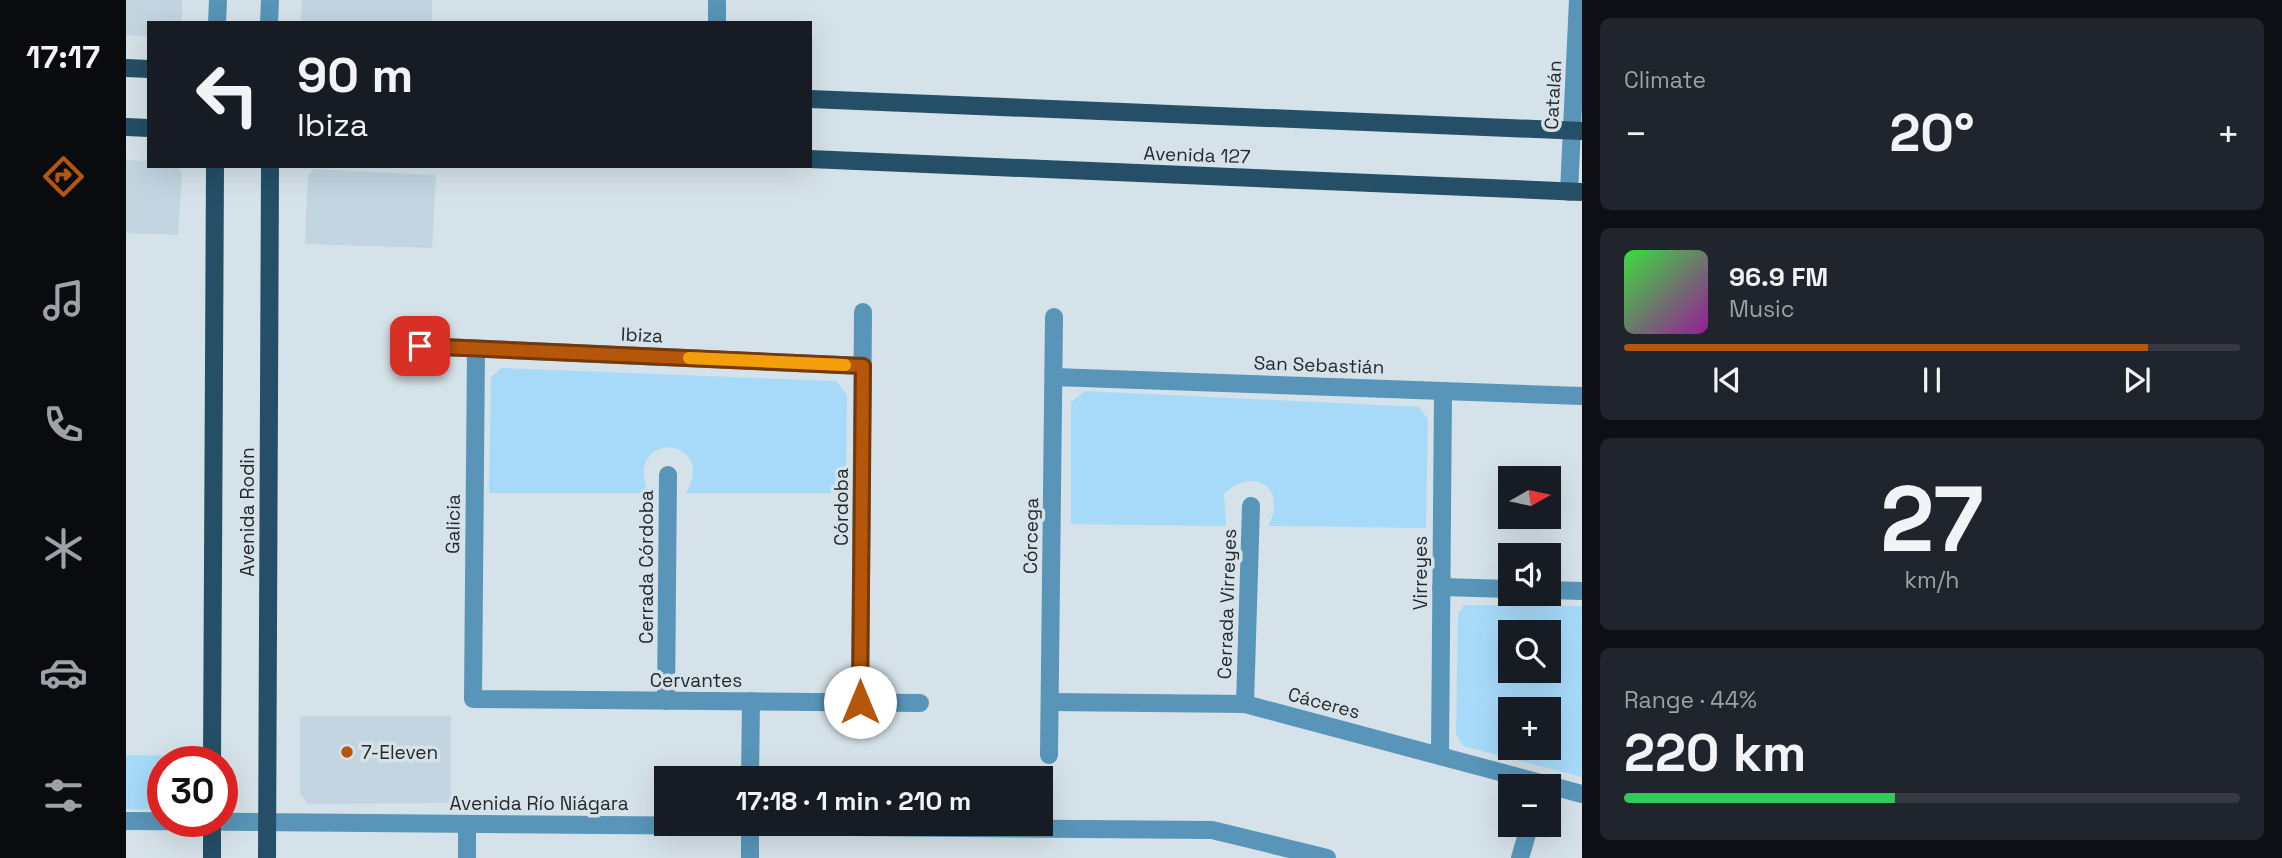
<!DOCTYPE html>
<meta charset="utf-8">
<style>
:root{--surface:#171b24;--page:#20242c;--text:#f1f3f6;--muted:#9ea1a6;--line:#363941;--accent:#b5560b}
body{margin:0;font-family:"Space Grotesk",sans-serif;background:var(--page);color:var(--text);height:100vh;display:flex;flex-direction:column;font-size:26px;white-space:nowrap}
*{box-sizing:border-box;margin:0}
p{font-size:23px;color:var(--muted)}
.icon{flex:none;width:38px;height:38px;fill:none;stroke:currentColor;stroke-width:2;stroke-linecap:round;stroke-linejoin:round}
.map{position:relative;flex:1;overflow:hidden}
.drawer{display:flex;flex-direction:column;gap:18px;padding:18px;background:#0d0f14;width:700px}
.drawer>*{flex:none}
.banner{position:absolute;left:21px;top:21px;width:665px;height:147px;border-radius:0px;box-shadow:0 7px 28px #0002;background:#171b24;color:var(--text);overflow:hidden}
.needle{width:46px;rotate:81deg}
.controls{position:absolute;left:1372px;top:466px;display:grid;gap:14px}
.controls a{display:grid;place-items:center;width:63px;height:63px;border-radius:0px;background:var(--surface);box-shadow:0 7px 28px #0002;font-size:35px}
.speed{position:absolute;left:21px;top:746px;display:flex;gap:14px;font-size:35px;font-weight:700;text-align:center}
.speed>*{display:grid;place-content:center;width:91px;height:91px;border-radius:50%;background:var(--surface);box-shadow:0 7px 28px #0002;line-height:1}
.speed .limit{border:10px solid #d22;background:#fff;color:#111}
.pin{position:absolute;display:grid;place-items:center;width:60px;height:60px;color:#fff;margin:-30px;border-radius:14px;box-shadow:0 4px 10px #0006}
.me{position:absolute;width:77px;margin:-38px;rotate:0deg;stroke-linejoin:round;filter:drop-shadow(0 0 5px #0008)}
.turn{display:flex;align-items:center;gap:24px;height:147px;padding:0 35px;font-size:32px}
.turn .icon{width:91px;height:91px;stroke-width:2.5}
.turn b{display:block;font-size:49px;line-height:60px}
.big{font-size:52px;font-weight:700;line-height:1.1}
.drawer .card{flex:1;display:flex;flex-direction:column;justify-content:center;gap:10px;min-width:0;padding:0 24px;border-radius:10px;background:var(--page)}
.drawer .dial{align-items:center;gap:0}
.dial b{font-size:91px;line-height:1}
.song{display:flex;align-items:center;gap:21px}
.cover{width:84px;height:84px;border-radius:10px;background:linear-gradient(135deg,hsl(120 70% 55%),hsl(300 70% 35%))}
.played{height:7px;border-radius:4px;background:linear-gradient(90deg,var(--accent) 85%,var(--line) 85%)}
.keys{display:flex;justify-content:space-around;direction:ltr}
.heat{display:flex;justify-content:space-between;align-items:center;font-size:38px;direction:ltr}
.charge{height:10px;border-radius:5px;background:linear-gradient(90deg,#34c759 44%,var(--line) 0)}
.trip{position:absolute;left:528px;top:766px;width:399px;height:70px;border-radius:0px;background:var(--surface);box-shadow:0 7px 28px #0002;font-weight:700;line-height:70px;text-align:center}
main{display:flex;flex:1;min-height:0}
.tab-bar{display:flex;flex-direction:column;width:126px;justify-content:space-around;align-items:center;background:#090b0e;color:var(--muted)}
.tab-bar .icon{width:49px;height:49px}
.tab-bar .current{color:var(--accent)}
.tab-bar b{font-size:32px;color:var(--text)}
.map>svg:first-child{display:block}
</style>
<main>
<nav class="tab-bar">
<b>17:17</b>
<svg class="icon current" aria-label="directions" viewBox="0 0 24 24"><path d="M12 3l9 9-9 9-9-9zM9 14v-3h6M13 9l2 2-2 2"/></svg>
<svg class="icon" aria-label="music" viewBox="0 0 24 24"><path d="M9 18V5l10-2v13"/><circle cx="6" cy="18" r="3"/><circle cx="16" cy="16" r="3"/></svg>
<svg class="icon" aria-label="phone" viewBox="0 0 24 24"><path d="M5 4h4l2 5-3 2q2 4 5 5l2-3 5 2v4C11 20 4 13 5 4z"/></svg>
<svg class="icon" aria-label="climate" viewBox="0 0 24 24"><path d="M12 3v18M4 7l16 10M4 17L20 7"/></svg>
<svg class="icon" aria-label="car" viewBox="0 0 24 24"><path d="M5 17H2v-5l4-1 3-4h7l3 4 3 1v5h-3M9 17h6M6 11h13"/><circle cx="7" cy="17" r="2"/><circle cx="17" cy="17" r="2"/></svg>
<svg class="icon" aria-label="filters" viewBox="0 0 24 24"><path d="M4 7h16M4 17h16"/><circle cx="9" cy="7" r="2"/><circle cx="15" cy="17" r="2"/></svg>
</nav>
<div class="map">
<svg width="1456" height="858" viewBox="0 0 1456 858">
<rect width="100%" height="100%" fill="#d6e2e9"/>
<!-- built -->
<g fill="#c2d5e0">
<polygon points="0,0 56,0 56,23 23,23 23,36 0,35"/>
<polygon points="176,0 306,0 306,23 175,23"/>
<polygon points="0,160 23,161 23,166 51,166 56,173 52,235 0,233"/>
<polygon points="188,169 310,175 306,248 179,244 182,175"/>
<polygon points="174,716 325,716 325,803 182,804 174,794"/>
</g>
<!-- green -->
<g fill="#a7daf9" fill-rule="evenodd">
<path d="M375,368l335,13 11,14 -1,98h-160c33,-56 -63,-65 -38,0h-159l2,-116z"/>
<path d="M959,391l334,16 9,12 -2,109 -158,-2c20,-37 -13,-61 -44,-32l2,32 -155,-2v-122z"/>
<path d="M1338,605l118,1v171l-119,-31 -7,-12 2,-120zM1384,632h39v38h-39zM1384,709h39v38h-39z"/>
<polygon points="0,755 63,756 63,761 37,761 37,810 0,809"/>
</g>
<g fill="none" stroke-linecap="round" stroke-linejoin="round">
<!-- minor -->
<g stroke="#5895b8" stroke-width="18">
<polyline points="91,23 92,0"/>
<polyline points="143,23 144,0"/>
<polyline points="591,23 591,0"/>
<polyline points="1443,192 1452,0"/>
<polyline points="294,346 737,366"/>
<polyline points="350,349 347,699 794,703"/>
<polyline points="928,377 1456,396"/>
<polyline points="1315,587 1384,589"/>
<polyline points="1423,590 1456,591"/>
<polyline points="540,701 542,475"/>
<polyline points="734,702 737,312"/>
<polyline points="924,702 1119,704 1456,794"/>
<polyline points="1119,704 1125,506"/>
<polyline points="923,755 928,317"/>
<polyline points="1314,756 1317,391"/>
<polyline points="624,779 625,701"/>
<polyline points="0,821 1086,830 1201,858"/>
<polyline points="341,824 341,858"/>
<polyline points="624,858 624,824"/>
<polyline points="1394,858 1404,824"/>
</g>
<!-- major -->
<g stroke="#244f67" stroke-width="18">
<polyline points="0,68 23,69"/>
<polyline points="684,99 1456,131"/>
<polyline points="0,127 23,128"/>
<polyline points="684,159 1456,192"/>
<polyline points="86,761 89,166"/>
<polyline points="86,858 86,821"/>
<polyline points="141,858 144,166"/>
</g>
</g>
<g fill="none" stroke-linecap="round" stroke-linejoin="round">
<defs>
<polyline id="route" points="294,346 737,366 734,702"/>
</defs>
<!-- route casing -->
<use href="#route" stroke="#763807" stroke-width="18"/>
<!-- route -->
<use href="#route" stroke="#b5560b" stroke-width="12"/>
<!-- slow -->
<polyline stroke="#f59e0b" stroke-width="12" points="563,358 719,365"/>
</g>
<!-- markers -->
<circle fill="#b5560b" stroke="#d6e2e9" stroke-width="2.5" cx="221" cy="752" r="7"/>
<g text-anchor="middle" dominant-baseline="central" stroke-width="7" stroke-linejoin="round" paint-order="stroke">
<!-- street labels -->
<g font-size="19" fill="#25292c" stroke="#d6e2e9">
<text transform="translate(1427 95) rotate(-87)">Catalán</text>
<text transform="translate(1071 155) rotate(2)">Avenida 127</text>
<text transform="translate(516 335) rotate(3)">Ibiza</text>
<text transform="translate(1193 365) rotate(2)">San Sebastián</text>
<text transform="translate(715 507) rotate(-90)">Córdoba</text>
<text transform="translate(121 512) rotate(-90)">Avenida Rodin</text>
<text transform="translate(327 524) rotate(-89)">Galicia</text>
<text transform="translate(905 536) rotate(-89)">Córcega</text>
<text transform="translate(520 567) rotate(-90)">Cerrada Córdoba</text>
<text transform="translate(1294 573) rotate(-90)">Virreyes</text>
<text transform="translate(1101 604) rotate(-88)">Cerrada Virreyes</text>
<text x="570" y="680">Cervantes</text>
<text transform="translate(1198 703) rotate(15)">Cáceres</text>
<text x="413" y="803">Avenida Río Niágara</text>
</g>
<!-- poi labels -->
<g font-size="19" fill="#25292c" stroke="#d6e2e9" text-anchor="start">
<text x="235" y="752">7-Eleven</text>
</g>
</g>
</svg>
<div class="controls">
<a><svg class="needle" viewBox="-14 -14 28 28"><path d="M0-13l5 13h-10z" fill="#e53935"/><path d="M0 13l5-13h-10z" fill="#9ea1a6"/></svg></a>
<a><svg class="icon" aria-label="sound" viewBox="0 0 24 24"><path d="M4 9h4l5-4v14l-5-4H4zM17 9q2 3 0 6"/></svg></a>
<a><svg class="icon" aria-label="search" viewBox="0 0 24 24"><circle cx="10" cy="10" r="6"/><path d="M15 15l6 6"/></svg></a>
<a>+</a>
<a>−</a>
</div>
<div class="speed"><div class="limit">30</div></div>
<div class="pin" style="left:294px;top:346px;background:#d93025"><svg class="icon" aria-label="arrive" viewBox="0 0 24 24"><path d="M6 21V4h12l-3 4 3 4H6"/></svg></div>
<svg class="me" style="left:734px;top:702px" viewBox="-20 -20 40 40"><circle r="19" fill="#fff"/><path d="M0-13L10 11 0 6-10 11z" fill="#b5560b"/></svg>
<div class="trip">17:18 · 1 min · 210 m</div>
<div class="banner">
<div class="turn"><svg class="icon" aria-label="left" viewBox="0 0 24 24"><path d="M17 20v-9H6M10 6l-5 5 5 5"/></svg><div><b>90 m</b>Ibiza</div></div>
</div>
</div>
<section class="drawer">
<div class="card"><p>Climate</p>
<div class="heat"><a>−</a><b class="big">20°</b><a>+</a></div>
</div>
<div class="card">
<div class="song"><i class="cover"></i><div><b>96.9 FM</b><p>Music</p></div></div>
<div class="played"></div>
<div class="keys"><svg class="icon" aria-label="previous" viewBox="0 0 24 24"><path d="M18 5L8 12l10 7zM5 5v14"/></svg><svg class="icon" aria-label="pause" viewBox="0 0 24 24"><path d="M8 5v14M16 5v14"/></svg><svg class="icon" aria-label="next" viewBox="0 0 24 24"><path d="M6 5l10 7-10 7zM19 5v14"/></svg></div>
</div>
<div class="card dial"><b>27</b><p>km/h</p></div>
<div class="card"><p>Range · 44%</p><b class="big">220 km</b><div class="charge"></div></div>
</section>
</main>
